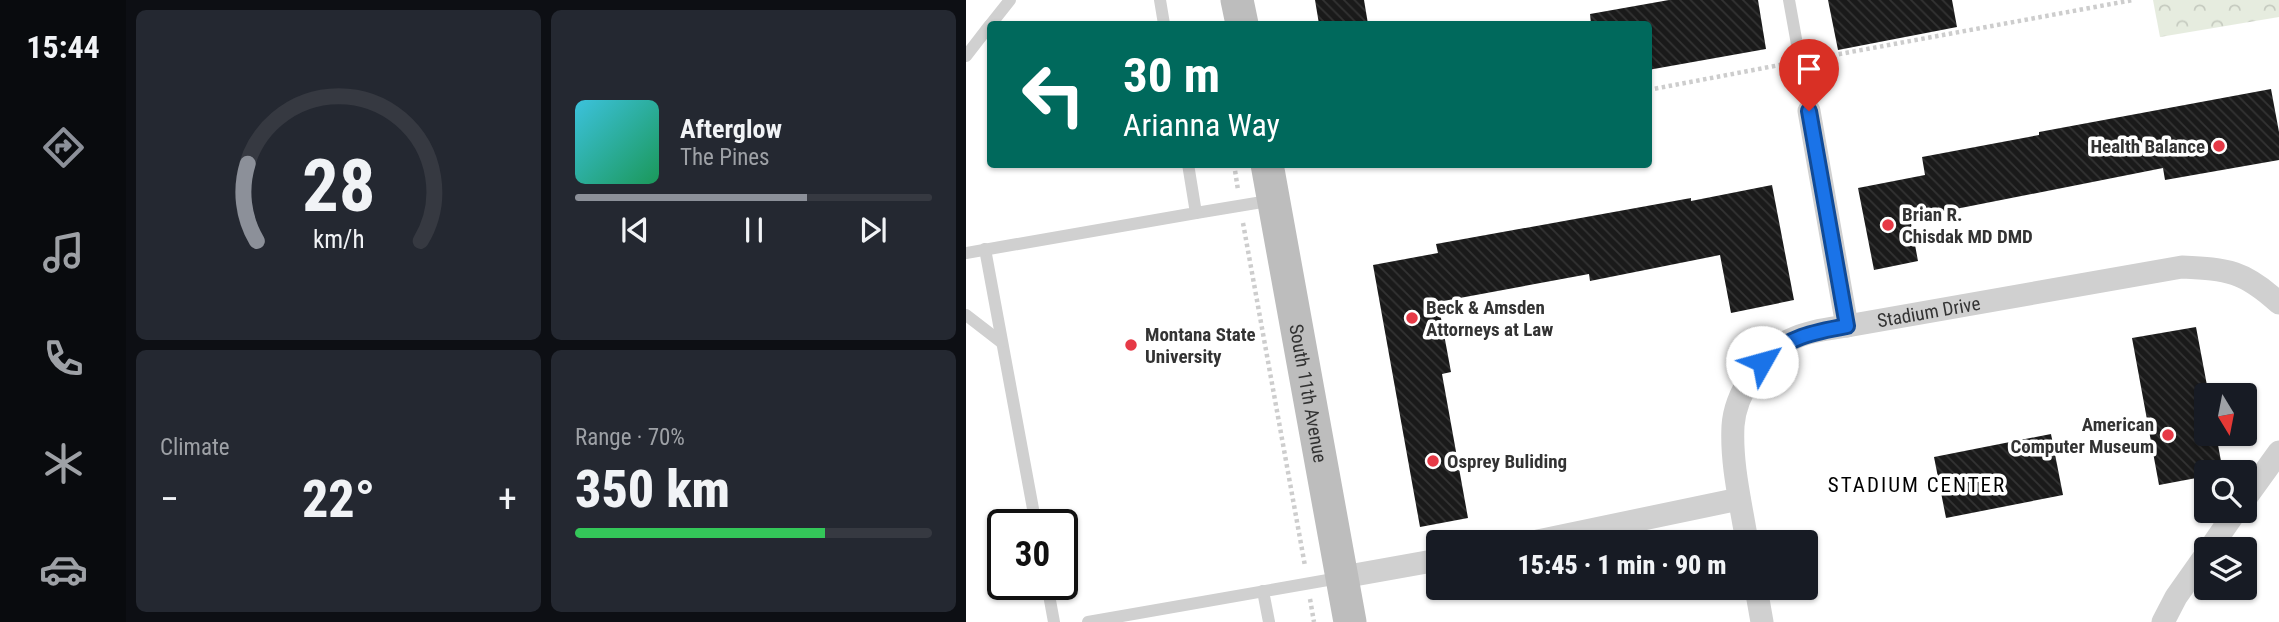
<!DOCTYPE html>
<meta charset="utf-8">
<style>
:root{--surface:#171b24;--page:#242831;--text:#f1f3f6;--muted:#9ea1a6;--line:#363941;--accent:#8c9099}
body{margin:0;font-family:"Roboto Condensed",sans-serif;background:var(--page);color:var(--text);height:100vh;display:flex;flex-direction:column;font-size:26px;white-space:nowrap}
*{box-sizing:border-box;margin:0}
p{font-size:23px;color:var(--muted)}
.icon{flex:none;width:38px;height:38px;fill:none;stroke:currentColor;stroke-width:2;stroke-linecap:round;stroke-linejoin:round}
.map{position:relative;flex:1;overflow:hidden}
.side{display:flex;flex-direction:column;gap:10px;padding:10px;background:#0d0f14;width:840px}
.side>*{flex:none}
.guide{position:absolute;left:21px;top:21px;width:665px;height:147px;border-radius:7px;box-shadow:0 2px 5px #0004;background:#00695c;color:#fff;overflow:hidden}
.needle{width:46px;rotate:170deg}
.tools{position:absolute;left:1228px;top:383px;display:grid;gap:14px}
.tools a{display:grid;place-items:center;width:63px;height:63px;border-radius:7px;background:var(--surface);box-shadow:0 2px 5px #0004;font-size:35px}
.speed{position:absolute;left:21px;top:509px;display:flex;gap:14px;font-size:35px;font-weight:700;text-align:center}
.speed>*{display:grid;place-content:center;width:91px;height:91px;border-radius:50%;background:var(--surface);box-shadow:0 2px 5px #0004;line-height:1}
.speed .limit{border:4px solid #111;border-radius:10px;background:#fff;color:#111}
.pin{position:absolute;display:grid;place-items:center;width:60px;height:60px;color:#fff;margin:-72px -30px;border-radius:50% 50% 50% 0;rotate:-45deg;box-shadow:0 0 7px #0007}
.pin .icon{rotate:45deg}
.me{position:absolute;width:77px;margin:-38px;rotate:52deg;stroke-linejoin:round;filter:drop-shadow(0 0 5px #0008)}
.turn{display:flex;align-items:center;gap:24px;height:147px;padding:0 21px;font-size:32px}
.turn .icon{width:91px;height:91px;stroke-width:2.5}
.turn b{display:block;font-size:49px;line-height:60px}
.big{font-size:52px;font-weight:800;line-height:1.1}
.side .widget{flex:1;display:flex;flex-direction:column;justify-content:center;gap:10px;min-width:0;padding:0 24px;border-radius:10px;background:var(--page)}
.side .dial{align-items:center;gap:0}
.dial svg{height:182px;overflow:visible;fill:none;stroke:var(--line);stroke-width:7;stroke-linecap:round;text-anchor:middle}
.dial text{fill:var(--text);stroke:none}
.song{display:flex;align-items:center;gap:21px}
.cover{width:84px;height:84px;border-radius:10px;background:linear-gradient(135deg,hsl(190 70% 55%),hsl(150 70% 35%))}
.played{height:7px;border-radius:4px;background:linear-gradient(90deg,var(--accent) 65%,var(--line) 65%)}
.keys{display:flex;justify-content:space-around;direction:ltr}
.heat{display:flex;justify-content:space-between;align-items:center;font-size:38px;direction:ltr}
.charge{height:10px;border-radius:5px;background:linear-gradient(90deg,#34c759 70%,var(--line) 0)}
.side .tiles{flex:1;display:grid;gap:10px;grid-template-columns:repeat(2,1fr)}
.trip{position:absolute;left:460px;top:530px;width:392px;height:70px;border-radius:7px;background:var(--surface);box-shadow:0 2px 5px #0004;font-weight:800;line-height:70px;text-align:center}
main{display:flex;flex:1;min-height:0}
.tab-bar{display:flex;flex-direction:column;width:126px;justify-content:space-around;align-items:center;background:#090b0e;color:var(--muted)}
.tab-bar .icon{width:49px;height:49px}
.tab-bar .on{color:var(--accent)}
.tab-bar b{font-size:32px;color:var(--text)}
.map>svg:first-child{display:block}
</style>
<main>
<nav class="tab-bar">
<b>15:44</b>
<svg class="icon on" aria-label="directions" viewBox="0 0 24 24"><path d="M12 3l9 9-9 9-9-9zM9 14v-3h6M13 9l2 2-2 2"/></svg>
<svg class="icon" aria-label="music" viewBox="0 0 24 24"><path d="M9 18V5l10-2v13"/><circle cx="6" cy="18" r="3"/><circle cx="16" cy="16" r="3"/></svg>
<svg class="icon" aria-label="phone" viewBox="0 0 24 24"><path d="M5 4h4l2 5-3 2q2 4 5 5l2-3 5 2v4C11 20 4 13 5 4z"/></svg>
<svg class="icon" aria-label="climate" viewBox="0 0 24 24"><path d="M12 3v18M4 7l16 10M4 17L20 7"/></svg>
<svg class="icon" aria-label="car" viewBox="0 0 24 24"><path d="M5 17H2v-5l4-1 3-4h7l3 4 3 1v5h-3M9 17h6M6 11h13"/><circle cx="7" cy="17" r="2"/><circle cx="17" cy="17" r="2"/></svg>
</nav>
<section class="side">
<div class="tiles">
<div class="widget dial"><svg viewBox="0 0 100 80">
<path d="M14 69A42 42 0 1 1 86 69"/>
<path d="M14 69A42 42 0 0 1 10 35" stroke="#8c9099"/>
<text x="50" y="56" font-size="32" font-weight="700">28</text>
<text x="50" y="72" font-size="11">km/h</text>
</svg></div>
<div class="widget">
<div class="song"><i class="cover"></i><div><b>Afterglow</b><p>The Pines</p></div></div>
<div class="played"></div>
<div class="keys"><svg class="icon" aria-label="previous" viewBox="0 0 24 24"><path d="M18 5L8 12l10 7zM5 5v14"/></svg><svg class="icon" aria-label="pause" viewBox="0 0 24 24"><path d="M8 5v14M16 5v14"/></svg><svg class="icon" aria-label="next" viewBox="0 0 24 24"><path d="M6 5l10 7-10 7zM19 5v14"/></svg></div>
</div>
<div class="widget"><p>Climate</p>
<div class="heat"><a>−</a><b class="big">22°</b><a>+</a></div>
</div>
<div class="widget"><p>Range · 70%</p><b class="big">350 km</b><div class="charge"></div></div>
</div>
</section>
<div class="map">
<svg width="1313" height="622" viewBox="0 0 1313 622">
<defs>
<pattern id="park-crowns" width="20" height="18" patternUnits="userSpaceOnUse" patternTransform="scale(1.75)"><rect width="20" height="18" fill="#e6ecdf"/><path d="M2 6a3 3 0 1 1 6 0M12 15a3 3 0 1 1 6 0" fill="none" stroke="#c6cbc0"/></pattern>
<pattern id="building-back-hatch" width="6" height="6" patternUnits="userSpaceOnUse" patternTransform="scale(1.75)"><rect width="6" height="6" fill="#1a1a1a"/><path d="M-1 5l2 2M0 0l6 6M5-1l2 2" fill="none" stroke="#333"/></pattern>
</defs>
<rect width="100%" height="100%" fill="#fff"/>
<!-- park -->
<polygon fill="url(#park-crowns)" points="1187,0 1313,0 1313,17 1194,37"/>
<!-- building -->
<g fill="url(#building-back-hatch)">
<polygon points="349,0 398,0 402,24 353,24"/>
<polygon points="703,0 792,0 800,49 682,70 682,24 625,24 624,14"/>
<polygon points="862,0 986,0 991,27 872,50"/>
<polygon points="1305,89 1313,132 1313,160 1199,180 1197,168 944,218 952,261 908,270 892,188 959,175 956,157 1073,135 1073,132"/>
<polygon points="806,185 828,300 765,313 754,255 624,281 623,274 472,302 485,372 476,374 502,518 454,527 407,265 472,253 470,244 725,198 725,201"/>
<polygon points="1230,327 1243,396 1241,396 1241,434 1250,434 1257,472 1241,472 1241,476 1193,485 1166,338"/>
<polygon points="1085,434 1097,495 980,518 968,457"/>
</g>
<g fill="none" stroke-linecap="round" stroke-linejoin="round">
<!-- path -->
<g stroke="#cdcdcd" stroke-width="4.5" stroke-dasharray="3.5 3.5" stroke-linecap="butt">
<polyline points="852,58 1167,0"/>
<polyline points="682,90 819,64"/>
<polyline points="268,164 272,190"/>
<polyline points="277,223 339,566"/>
<polyline points="344,599 348,622"/>
</g>
<!-- lane -->
<g stroke="#d0d0d0" stroke-width="12">
<polyline points="194,0 198,24"/>
<polyline points="823,0 843,111"/>
<polyline points="25,24 44,0"/>
<polyline points="0,56 24,25"/>
<polyline points="230,213 308,200"/>
<polyline points="19,249 70,525"/>
<polyline points="0,253 230,213 222,164"/>
<polyline points="0,315 35,342"/>
<polyline points="81,584 88,622"/>
<polyline points="297,591 303,622"/>
<polyline points="122,622 373,578"/>
</g>
<!-- street -->
<g stroke="#d0d0d0" stroke-width="23">
<polyline points="843,111 881,326"/>
<polyline points="1279,499 1313,452"/>
<polyline points="567,542 773,499"/>
<path id="s1" d="M781,542c-6,-38 -16,-77 -14,-116 2,-32 29,-73 57,-86 18,-9 38,-11 57,-14l335,-59c46,2 62,4 97,36"/>
<polyline points="1243,550 1270,511"/>
<polyline points="377,577 472,560"/>
<polyline points="790,588 796,622"/>
<polyline points="1197,622 1210,597 1241,553"/>
</g>
<!-- secondary -->
<g stroke="#bdbdbd" stroke-width="33">
<polyline points="271,0 276,24"/>
<path id="s2" d="M301,164l83,458"/>
</g>
</g>
<g fill="none" stroke-linecap="round" stroke-linejoin="round">
<defs>
<path id="route" d="M796,362c25,-25 52,-30 85,-36l-38,-215"/>
</defs>
<!-- route casing -->
<use href="#route" stroke="#114b97" stroke-width="18"/>
<!-- route -->
<use href="#route" stroke="#1a73e8" stroke-width="12"/>
</g>
<!-- markers -->
<g fill="#e63946" stroke="#fff" stroke-width="2.5">
<circle cx="1253" cy="146" r="7"/>
<circle cx="922" cy="225" r="7"/>
<circle cx="446" cy="318" r="7"/>
<circle cx="165" cy="345" r="7"/>
<circle cx="1202" cy="435" r="7"/>
<circle cx="467" cy="461" r="7"/>
</g>
<g text-anchor="middle" dominant-baseline="central" stroke-width="7" stroke-linejoin="round" paint-order="stroke">
<!-- poi labels -->
<g font-size="19" font-weight="bold" fill="#333" stroke="#fff" text-anchor="start">
<text x="1239" y="146" text-anchor="end">Health Balance</text>
<text x="936" y="214">Brian R.<tspan x="936" dy="22">Chisdak MD DMD</tspan></text>
<text x="460" y="307">Beck &amp; Amsden<tspan x="460" dy="22">Attorneys at Law</tspan></text>
<text x="179" y="334">Montana State<tspan x="179" dy="22">University</tspan></text>
<text x="1188" y="424" text-anchor="end">American<tspan x="1188" dy="22">Computer Museum</tspan></text>
<text x="481" y="461">Osprey Buliding</text>
</g>
<!-- street labels -->
<g font-size="19" fill="#333" stroke="#fff">
<text stroke="none"><textPath href="#s1" startOffset="366">Stadium Drive</textPath></text>
<text stroke="none"><textPath href="#s2" startOffset="233">South 11th Avenue</textPath></text>
</g>
<!-- neighbourhood labels -->
<g font-size="21" letter-spacing="2" fill="#000" stroke="#fff">
<text x="951" y="485">STADIUM CENTER</text>
</g>
</g>
</svg>
<div class="tools">
<a><svg class="needle" viewBox="-14 -14 28 28"><path d="M0-13l5 13h-10z" fill="#e53935"/><path d="M0 13l5-13h-10z" fill="#9ea1a6"/></svg></a>
<a><svg class="icon" aria-label="search" viewBox="0 0 24 24"><circle cx="10" cy="10" r="6"/><path d="M15 15l6 6"/></svg></a>
<a><svg class="icon" aria-label="layers" viewBox="0 0 24 24"><path d="M12 4l9 5-9 5-9-5zM3 14l9 5 9-5"/></svg></a>
</div>
<div class="speed"><div class="limit">30</div></div>
<div class="pin" style="left:843px;top:111px;background:#d93025"><svg class="icon" aria-label="arrive" viewBox="0 0 24 24"><path d="M6 21V4h12l-3 4 3 4H6"/></svg></div>
<svg class="me" style="left:796px;top:362px" viewBox="-20 -20 40 40"><circle r="19" fill="#fff"/><path d="M0-13L10 11 0 6-10 11z" fill="#1a73e8"/></svg>
<div class="trip">15:45 · 1 min · 90 m</div>
<div class="guide">
<div class="turn"><svg class="icon" aria-label="left" viewBox="0 0 24 24"><path d="M17 20v-9H6M10 6l-5 5 5 5"/></svg><div><b>30 m</b>Arianna Way</div></div>
</div>
</div>
</main>
